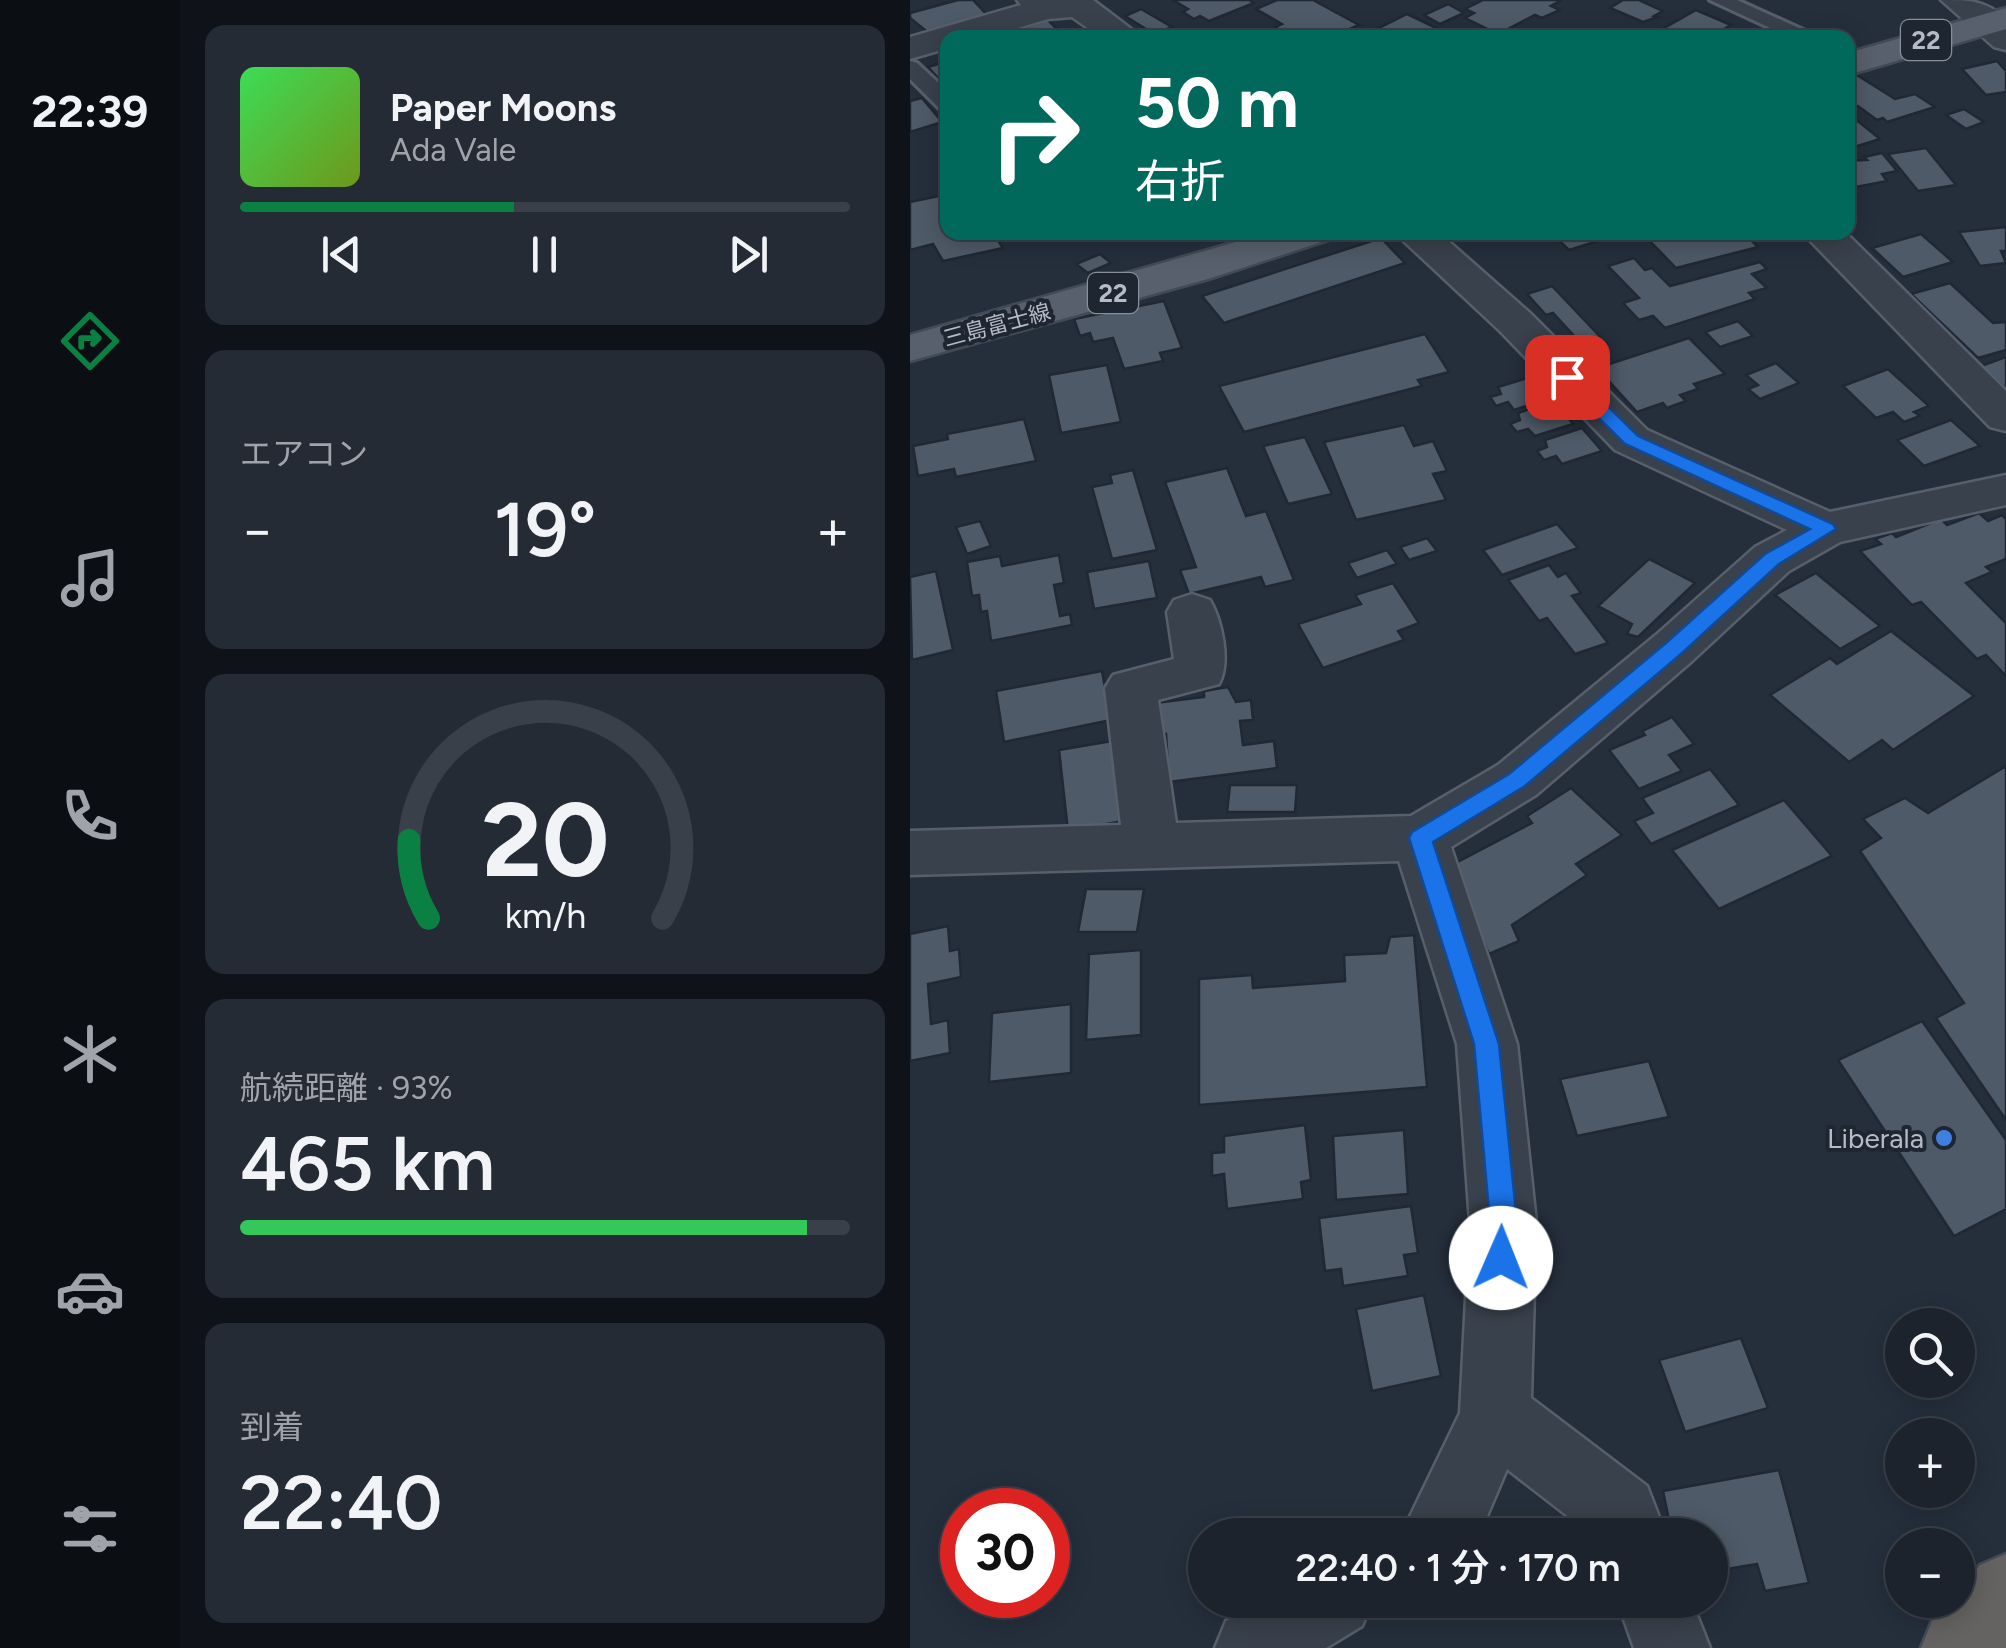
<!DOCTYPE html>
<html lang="ja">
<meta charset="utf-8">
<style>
:root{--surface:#1c232d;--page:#252b35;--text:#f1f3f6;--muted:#a0a4aa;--line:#3a4049;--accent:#0b8043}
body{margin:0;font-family:Figtree,"Noto Sans JP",sans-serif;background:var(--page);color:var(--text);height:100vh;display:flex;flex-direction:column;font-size:38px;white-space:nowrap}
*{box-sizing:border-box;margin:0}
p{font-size:32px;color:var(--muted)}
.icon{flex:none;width:55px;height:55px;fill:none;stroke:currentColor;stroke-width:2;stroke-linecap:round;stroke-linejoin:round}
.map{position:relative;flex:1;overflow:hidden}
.panel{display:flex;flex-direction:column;gap:25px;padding:25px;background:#0f1319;width:730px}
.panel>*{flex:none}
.banner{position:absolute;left:30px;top:30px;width:915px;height:210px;border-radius:20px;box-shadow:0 5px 25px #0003,0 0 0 2px var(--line);background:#00695c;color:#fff;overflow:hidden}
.buttons{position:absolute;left:975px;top:1308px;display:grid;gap:20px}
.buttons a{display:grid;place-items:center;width:90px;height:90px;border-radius:50%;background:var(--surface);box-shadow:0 5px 25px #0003,0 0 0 2px var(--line);font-size:50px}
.speed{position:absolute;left:30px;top:1488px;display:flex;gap:20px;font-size:50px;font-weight:700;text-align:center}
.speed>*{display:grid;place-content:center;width:130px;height:130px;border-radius:50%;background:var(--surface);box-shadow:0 5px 25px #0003,0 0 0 2px var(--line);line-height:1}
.speed .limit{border:15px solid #d22;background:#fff;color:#111}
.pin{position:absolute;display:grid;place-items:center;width:85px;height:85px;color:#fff;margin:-42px;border-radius:20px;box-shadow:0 5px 15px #0006}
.me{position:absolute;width:110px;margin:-55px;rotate:1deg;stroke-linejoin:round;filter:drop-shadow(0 0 8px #0008)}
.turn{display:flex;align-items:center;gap:35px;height:210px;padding:0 30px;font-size:45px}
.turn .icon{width:130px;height:130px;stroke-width:2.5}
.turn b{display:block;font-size:70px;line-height:85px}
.big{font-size:75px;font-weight:600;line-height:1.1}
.panel .tile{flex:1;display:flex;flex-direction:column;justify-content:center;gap:15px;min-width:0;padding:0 35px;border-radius:20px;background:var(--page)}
.panel .dial{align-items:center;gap:0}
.dial svg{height:260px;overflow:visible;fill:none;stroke:var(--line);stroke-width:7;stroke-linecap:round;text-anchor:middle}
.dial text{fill:var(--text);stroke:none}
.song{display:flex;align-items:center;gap:30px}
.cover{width:120px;height:120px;border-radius:15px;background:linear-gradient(135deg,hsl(130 70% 55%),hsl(80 70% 35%))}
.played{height:10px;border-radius:5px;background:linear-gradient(90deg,var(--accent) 45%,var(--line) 45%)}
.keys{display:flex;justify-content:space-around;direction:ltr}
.heat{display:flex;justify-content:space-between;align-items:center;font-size:55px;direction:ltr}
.charge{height:15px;border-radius:8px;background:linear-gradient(90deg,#34c759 93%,var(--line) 0)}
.trip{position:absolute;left:278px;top:1518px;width:540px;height:100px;border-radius:50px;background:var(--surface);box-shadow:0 5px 25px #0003,0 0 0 2px var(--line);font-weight:600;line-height:100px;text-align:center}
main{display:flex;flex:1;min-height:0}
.dock{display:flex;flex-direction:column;width:180px;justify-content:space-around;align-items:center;background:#0b0e12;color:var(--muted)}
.dock .icon{width:70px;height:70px}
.dock .active{color:var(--accent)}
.dock b{font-size:45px;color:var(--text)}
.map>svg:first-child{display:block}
</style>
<main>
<nav class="dock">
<b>22:39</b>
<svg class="icon active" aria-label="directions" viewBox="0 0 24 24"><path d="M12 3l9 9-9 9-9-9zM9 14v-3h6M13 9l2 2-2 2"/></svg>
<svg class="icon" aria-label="music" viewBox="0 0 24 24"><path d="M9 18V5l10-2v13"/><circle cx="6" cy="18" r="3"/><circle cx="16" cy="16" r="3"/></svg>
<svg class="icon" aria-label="phone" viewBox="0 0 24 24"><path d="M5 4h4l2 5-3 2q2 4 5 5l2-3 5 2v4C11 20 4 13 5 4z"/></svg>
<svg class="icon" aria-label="climate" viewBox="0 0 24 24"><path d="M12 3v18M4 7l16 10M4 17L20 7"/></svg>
<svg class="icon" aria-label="car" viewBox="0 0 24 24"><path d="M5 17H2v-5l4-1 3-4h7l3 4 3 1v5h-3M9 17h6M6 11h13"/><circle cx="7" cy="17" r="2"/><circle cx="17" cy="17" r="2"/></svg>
<svg class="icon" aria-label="filters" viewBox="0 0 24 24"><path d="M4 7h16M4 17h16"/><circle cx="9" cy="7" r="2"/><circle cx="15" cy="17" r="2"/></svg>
</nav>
<section class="panel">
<div class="tile">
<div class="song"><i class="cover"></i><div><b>Paper Moons</b><p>Ada Vale</p></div></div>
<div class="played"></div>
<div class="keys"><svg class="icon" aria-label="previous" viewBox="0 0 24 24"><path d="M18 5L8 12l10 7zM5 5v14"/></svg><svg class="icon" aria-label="pause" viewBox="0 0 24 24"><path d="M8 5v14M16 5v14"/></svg><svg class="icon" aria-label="next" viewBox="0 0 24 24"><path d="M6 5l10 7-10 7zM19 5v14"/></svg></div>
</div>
<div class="tile"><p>エアコン</p>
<div class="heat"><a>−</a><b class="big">19°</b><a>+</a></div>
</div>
<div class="tile dial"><svg viewBox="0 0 100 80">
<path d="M14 69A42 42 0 1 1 86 69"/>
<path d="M14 69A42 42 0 0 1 8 45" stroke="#0b8043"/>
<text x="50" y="56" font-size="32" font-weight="700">20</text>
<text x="50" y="72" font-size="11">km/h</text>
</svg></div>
<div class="tile"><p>航続距離 · 93%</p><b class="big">465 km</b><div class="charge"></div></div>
<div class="tile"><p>到着</p><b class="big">22:40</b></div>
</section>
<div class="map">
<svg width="1096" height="1648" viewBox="0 0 1096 1648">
<rect width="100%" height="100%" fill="#252f3c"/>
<!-- building -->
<g fill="#4e5a67" stroke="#202833" stroke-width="2.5">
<polygon points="48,0 63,0 79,17 20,34 0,18 0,13"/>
<polygon points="263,0 339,0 344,3 299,21 290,16 284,19 273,12 278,9"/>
<polygon points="367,0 403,0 449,25 419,38 380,36 365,27 372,24 346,9"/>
<polygon points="573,0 652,0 641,6 650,10 632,18 625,15 588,34 555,18 564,13 555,9"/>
<polygon points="713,0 729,0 753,11 744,16 748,17 733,22 700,8"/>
<polygon points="538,4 554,13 530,24 514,15"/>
<polygon points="231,9 262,27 244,34 215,16"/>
<polygon points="786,10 821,25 798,38 765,38 749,31"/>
<polygon points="497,14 541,35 449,38"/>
<polygon points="138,20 152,34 95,38 92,34"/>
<polygon points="38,61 38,89 18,67"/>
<polygon points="1087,61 1096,71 1096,92 1076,95 1052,69"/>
<polygon points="942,72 985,99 1005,94 1025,107 977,122 973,118 967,120 948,106 938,108 938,74"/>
<polygon points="12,98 32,122 0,132 0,101"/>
<polygon points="1054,109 1074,122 1056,129 1036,115"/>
<polygon points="938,113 970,139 938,149"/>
<polygon points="1016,148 1046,185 1008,191 978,154"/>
<polygon points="972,153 987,171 972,174 977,181 941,188 938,161 957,160 954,157"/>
<polygon points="38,194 38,232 66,232 69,237 83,233 93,248 33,261 23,244 0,250 0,202"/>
<polygon points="1096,227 1096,251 1091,251 1096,263 1070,266 1049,232"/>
<polygon points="640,232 696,232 701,237 659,250"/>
<polygon points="731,232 833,232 848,247 766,268"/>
<polygon points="1011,234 1043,262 993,277 962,248"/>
<polygon points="471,238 495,263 314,323 292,296"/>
<polygon points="190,254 201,263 178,273 166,264"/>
<polygon points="724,258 735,270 742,268 760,286 850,262 857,269 842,274 857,288 839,293 845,299 755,328 743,316 729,320 713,303 729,298 698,266"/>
<polygon points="1040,283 1083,323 1096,322 1096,350 1068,358 1001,294"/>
<polygon points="642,286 697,344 678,351 643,313 636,315 617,294"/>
<polygon points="254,301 272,348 250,353 253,361 214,369 203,338 183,342 180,333 170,336 164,319"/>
<polygon points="828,321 843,336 810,347 795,332"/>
<polygon points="515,334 539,372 508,380 512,386 334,432 309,386"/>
<polygon points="779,338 815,374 784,384 788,389 770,395 776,401 757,408 753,403 727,412 687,368"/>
<polygon points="1096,357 1096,387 1095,388 1071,366"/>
<polygon points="866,363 889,383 850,399 838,389 848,385 836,375"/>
<polygon points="197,365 211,422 151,433 139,375"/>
<polygon points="978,369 1019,406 1004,412 1010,416 994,422 983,412 966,418 933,386"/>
<polygon points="624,376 643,397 604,410 598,402 586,406 580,397 591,394 588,387"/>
<polygon points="645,401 663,424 625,436 618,429 607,432 600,424 610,420 608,413"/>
<polygon points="114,419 126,461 46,477 44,469 8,476 3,446 38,439 37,434"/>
<polygon points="1041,420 1070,446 1014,466 987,440"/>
<polygon points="494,425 504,446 523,441 537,471 523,474 536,500 446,520 414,442"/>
<polygon points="672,428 692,451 652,464 646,456 634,460 627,451 637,447 635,440"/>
<polygon points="395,437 422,494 378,504 353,446"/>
<polygon points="317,468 336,516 356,511 384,580 355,587 351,577 279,594 270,570 286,567 255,482"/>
<polygon points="223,470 247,550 202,559 182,487 202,483 200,475"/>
<polygon points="1069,513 1078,521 1092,515 1096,519 1096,559 1076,567 1082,572 1056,583 1096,623 1096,676 1076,655 1067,659 1011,602 1002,605 950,551 971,544 965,539 982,533 986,537 1031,519 1037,525"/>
<polygon points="70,521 81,546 57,554 46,527"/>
<polygon points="647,524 668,548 592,575 573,550"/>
<polygon points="517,538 527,551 499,560 490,547"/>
<polygon points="477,550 487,564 447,578 438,563"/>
<polygon points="149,555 154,583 144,585 150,616 160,614 162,625 81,641 77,611 71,612 69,595 62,596 57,562 90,556 92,566"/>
<polygon points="739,559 785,583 728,637 717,634 722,624 688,606"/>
<polygon points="239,561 247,598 184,609 177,572"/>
<polygon points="639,565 648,577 656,573 671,593 662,596 698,643 665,654 637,618 629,621 598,580"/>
<polygon points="26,571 43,650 2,660 0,577"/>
<polygon points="906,573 970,626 930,649 865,595"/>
<polygon points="483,583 509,623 488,631 494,640 413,668 388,624 451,604 445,595"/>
<polygon points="981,631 1064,696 983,750 972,740 939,762 860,695 920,658 927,664"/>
<polygon points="192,671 201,720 94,742 86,691"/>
<polygon points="318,687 326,702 341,700 343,720 330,721 333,745 364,741 367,768 259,782 256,734 247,735 245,703 294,697 294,691"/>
<polygon points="762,717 784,744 759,755 772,771 729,789 699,750 735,735 732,731"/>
<polygon points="202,741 213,821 158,831 149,750"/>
<polygon points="1096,766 1096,1120 1026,1018 1054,1003 950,851 971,838 953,819 995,798 1018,813"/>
<polygon points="800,769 829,805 741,844 724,821 743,813 732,798"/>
<polygon points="320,785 387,785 385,812 317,812"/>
<polygon points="661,788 712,835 666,864 677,875 602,925 609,941 579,954 540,866 622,823 617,816"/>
<polygon points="874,800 922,856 809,909 762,850"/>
<polygon points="176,889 234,889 227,932 168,932"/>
<polygon points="38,926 40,951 49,949 51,977 18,984 21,1024 38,1020 40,1053 0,1061 0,934"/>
<polygon points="504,935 517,1087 289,1105 289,979 342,975 343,988 435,981 434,955 476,953 480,937"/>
<polygon points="231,950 231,1035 176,1040 179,954"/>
<polygon points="161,1004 161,1073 79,1082 82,1013"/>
<polygon points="1012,1021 1096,1140 1096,1209 1044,1236 928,1060"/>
<polygon points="739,1061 759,1117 667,1136 650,1079"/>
<polygon points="395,1125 401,1180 391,1182 393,1199 317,1209 314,1174 302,1176 302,1153 314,1152 314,1136"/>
<polygon points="494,1130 498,1194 426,1200 423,1136"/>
<polygon points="501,1206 508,1253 494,1255 498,1276 433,1286 431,1269 415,1271 409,1218"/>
<polygon points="514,1295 531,1376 462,1391 446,1309"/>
<polygon points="831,1338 858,1408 775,1432 749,1360"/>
<polygon points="869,1470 899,1583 855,1591 847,1564 800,1572 800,1535 762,1535 753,1491"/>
</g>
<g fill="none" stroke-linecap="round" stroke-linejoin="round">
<defs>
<g id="service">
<polygon points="800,0 827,0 911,38 882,38"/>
<polygon points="0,61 7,63 38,92 38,110 30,109 0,79"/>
</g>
<g id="minor">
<polygon points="107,0 183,0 233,38 192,38 162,17 138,19 74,38 38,38 38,48 0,59 0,37 111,5"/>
<path d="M1031,0c28,0 44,0 65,19v31l-12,-3z"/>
<path d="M484,232h44l92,81 117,117 183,82 176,-37v30l-166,37 -51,29 -97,90 -156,134 -85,52 66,197 19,178 -5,176 116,88 19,49h-74l-85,-66 -28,66h-78l59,-122 10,-191 -13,-178 -58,-183 -489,14v-44l211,-6 -16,-137 8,-13 61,-16 -7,-47 7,-12 18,-6 18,6c12,21 21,62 9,84l-61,16 18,123 235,-7 87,-51 158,-130 99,-88 32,-17 -172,-80 -115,-119z"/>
<polygon points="353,1600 463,1600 452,1626 416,1648 305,1648 316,1621"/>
<polygon points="707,1600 781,1600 800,1648 724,1648"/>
</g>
<polygon id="tertiary" points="892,232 935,232 1096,391 1096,431 1080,427"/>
<g id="primary">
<polygon points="1096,8 1096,29 938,75 938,53"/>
<polygon points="361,232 424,232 418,240 298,279 0,361 0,335"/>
</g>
<polygon id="trunk" points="1096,1554 1096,1648 1011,1648 1022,1621 1040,1600 1048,1600 1048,1591 1070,1565"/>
</defs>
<!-- service casing -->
<use href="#service" stroke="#575f6a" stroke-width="6"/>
<!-- minor casing -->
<use href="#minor" stroke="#575f6a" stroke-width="5"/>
<!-- tertiary casing -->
<use href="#tertiary" stroke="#575f6a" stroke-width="5"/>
<!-- primary casing -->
<use href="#primary" stroke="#424a55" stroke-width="5"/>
<!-- trunk casing -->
<use href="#trunk" stroke="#444c57" stroke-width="5"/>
<!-- service -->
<use href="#service" fill="#39414c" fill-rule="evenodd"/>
<!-- minor -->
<use href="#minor" fill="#39414c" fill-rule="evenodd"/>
<!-- tertiary -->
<use href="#tertiary" fill="#39414c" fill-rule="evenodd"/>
<!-- primary -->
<use href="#primary" fill="#57606c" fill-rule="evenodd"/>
<!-- trunk -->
<use href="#trunk" fill="#646361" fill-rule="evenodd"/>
</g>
<!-- route -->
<polygon fill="#1a73e8" stroke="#114b97" stroke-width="2.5" points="657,372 664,373 728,436 923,524 926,529 869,564 771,654 615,786 523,842 589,1044 607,1222 601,1268 591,1271 582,1268 578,1258 580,1222 564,1044 499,838 502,832 599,774 756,643 855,554 900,529 715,444 651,381 651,373"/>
<!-- markers -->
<circle fill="#3f7fe0" stroke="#1e2631" stroke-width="4" cx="1034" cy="1138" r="10"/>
<g text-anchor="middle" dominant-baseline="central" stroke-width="8" stroke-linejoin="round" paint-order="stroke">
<!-- far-street labels -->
<g font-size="22" fill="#b5bcc7" stroke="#1e2631">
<text transform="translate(87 325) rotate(-15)">三島富士線</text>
</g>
<!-- shield labels -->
<g fill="#1e2631" stroke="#888f9a" stroke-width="2.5">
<rect x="991" y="20" width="50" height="40" rx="8"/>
<rect x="178" y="273" width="50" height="40" rx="8"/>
</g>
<g font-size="25" font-weight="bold" fill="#b5bcc7">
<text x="1016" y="40">22</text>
<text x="203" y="293">22</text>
</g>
<!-- poi labels -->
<g font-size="28" fill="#b5bcc7" stroke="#1e2631" text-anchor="end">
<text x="1014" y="1138">Liberala</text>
</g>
</g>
</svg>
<div class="buttons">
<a><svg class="icon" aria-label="search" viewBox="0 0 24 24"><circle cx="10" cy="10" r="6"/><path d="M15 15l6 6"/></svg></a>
<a>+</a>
<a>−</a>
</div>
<div class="speed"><div class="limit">30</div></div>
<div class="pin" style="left:657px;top:377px;background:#d93025"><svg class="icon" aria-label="arrive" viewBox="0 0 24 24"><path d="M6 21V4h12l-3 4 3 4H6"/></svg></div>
<svg class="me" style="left:591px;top:1258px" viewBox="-20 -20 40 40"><circle r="19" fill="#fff"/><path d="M0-13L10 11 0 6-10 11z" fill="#1a73e8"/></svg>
<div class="trip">22:40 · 1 分 · 170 m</div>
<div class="banner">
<div class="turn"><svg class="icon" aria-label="right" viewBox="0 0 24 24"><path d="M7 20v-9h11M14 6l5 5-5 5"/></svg><div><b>50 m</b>右折</div></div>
</div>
</div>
</main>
